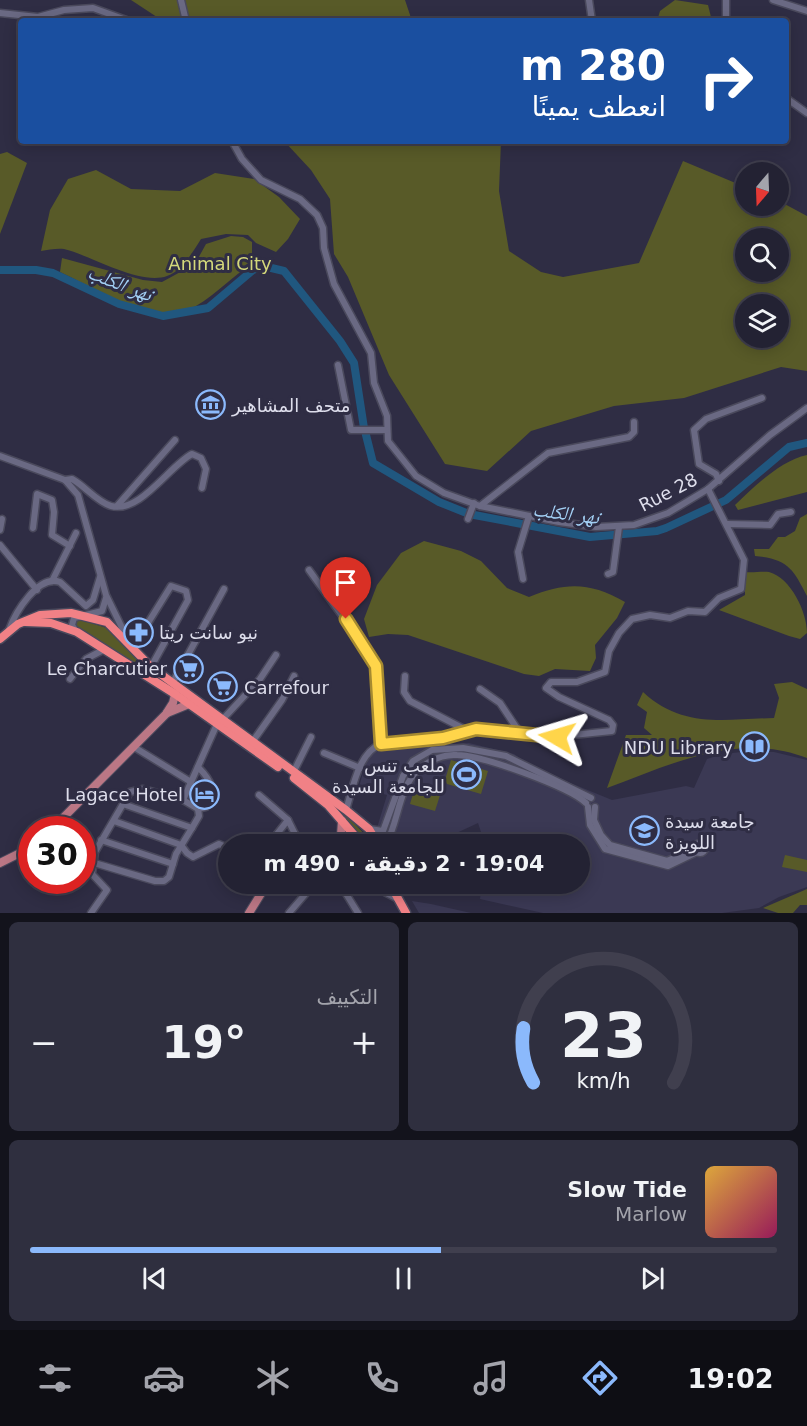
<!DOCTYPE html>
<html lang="ar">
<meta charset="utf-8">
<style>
:root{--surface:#232233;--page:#2f2f3f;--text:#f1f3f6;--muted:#a3a4ac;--line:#403f4e;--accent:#8bb9fc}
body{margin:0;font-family:"DejaVu Sans","Noto Naskh Arabic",sans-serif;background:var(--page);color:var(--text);direction:rtl;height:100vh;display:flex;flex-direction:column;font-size:22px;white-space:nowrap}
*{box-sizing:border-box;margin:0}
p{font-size:20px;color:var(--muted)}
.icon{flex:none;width:33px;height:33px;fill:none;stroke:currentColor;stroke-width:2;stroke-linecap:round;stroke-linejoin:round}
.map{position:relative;height:913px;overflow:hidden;direction:ltr}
.drawer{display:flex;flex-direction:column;gap:9px;padding:9px;background:#13131c;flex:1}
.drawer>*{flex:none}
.hud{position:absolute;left:18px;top:18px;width:771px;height:126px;border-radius:6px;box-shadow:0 3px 15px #0003,0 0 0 2px var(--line);direction:rtl;background:#1a4fa0;color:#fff;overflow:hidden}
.needle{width:39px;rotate:199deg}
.tools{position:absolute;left:735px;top:162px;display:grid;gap:12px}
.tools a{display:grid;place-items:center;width:54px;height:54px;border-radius:50%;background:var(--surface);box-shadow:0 3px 15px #0003,0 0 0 2px var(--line);font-size:30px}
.speed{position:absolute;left:18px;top:816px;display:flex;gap:12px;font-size:30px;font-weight:700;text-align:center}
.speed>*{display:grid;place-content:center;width:78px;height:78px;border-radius:50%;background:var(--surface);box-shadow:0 3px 15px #0003,0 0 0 2px var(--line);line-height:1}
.speed .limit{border:9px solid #d22;background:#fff;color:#111}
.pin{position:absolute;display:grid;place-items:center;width:51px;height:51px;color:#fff;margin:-62px -26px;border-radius:50% 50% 50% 0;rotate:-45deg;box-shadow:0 0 6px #0007}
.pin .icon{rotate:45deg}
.me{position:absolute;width:66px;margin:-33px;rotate:277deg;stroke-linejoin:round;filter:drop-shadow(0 0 4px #0008)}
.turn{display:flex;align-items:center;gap:21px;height:126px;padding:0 24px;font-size:27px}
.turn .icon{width:78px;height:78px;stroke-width:2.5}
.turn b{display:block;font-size:42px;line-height:51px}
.big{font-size:45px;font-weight:700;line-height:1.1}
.drawer .tile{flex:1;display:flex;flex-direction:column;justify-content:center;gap:9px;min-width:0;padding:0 21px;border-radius:9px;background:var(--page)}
.drawer .dial{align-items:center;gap:0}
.dial svg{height:156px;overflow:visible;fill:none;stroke:var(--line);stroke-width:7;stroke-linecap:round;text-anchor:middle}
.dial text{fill:var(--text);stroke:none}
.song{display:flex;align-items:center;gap:18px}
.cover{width:72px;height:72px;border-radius:9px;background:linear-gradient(135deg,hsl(40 70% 55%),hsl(330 70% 35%))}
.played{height:6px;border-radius:3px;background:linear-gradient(90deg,var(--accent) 55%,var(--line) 55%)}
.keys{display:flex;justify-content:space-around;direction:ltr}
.heat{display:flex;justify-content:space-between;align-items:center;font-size:33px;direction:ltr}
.drawer .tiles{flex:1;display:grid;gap:9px;grid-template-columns:1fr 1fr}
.tile:last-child{grid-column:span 2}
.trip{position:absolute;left:218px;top:834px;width:372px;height:60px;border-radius:30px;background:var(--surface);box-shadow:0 3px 15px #0003,0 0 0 2px var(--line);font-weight:700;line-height:60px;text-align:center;direction:rtl}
.tabs{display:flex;height:96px;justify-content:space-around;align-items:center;background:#0e0e14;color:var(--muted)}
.tabs .icon{width:42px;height:42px}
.tabs .active{color:var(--accent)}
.tabs b{font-size:27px;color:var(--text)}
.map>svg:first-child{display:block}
</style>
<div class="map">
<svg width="807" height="913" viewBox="0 0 807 913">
<rect width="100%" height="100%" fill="#2f2d44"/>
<!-- built -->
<g fill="#3b3954">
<polygon points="469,743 514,754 534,768 612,800 686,786 694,788 707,759 723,754 751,751 774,752 807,760 807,887 779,897 759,908 722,913 543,913 480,899 482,884 579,884 579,844 485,844 478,823 450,836 444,844 407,844 397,835 377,828 387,795 359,787 367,759 377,748 391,745 410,747"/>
<polygon points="412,901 431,904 471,913 419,913"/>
</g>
<!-- green -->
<g fill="#585a28" fill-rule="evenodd">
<polygon points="131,0 405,0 412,21 163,21"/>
<polygon points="675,0 708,5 712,21 657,21 660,11"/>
<path d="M284,141h217l-2,50 10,60 32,21 22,5 76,-14 44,-102 62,26 1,19h32l1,-5 28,15v155l-26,-4 -97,31 -70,8 -83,25 -44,40 -42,-7 -56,-89 -41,-98 -14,-23 -4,-55 -19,-29zM746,238h32v34h-32zM746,304h32v34h-32z"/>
<polygon points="7,152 27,163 0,234 0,154"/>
<path d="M96,170l35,19 49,2 35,-18 39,6 25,18 21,22 -12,20 -12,13 -20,-9 -8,-8 -22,-1 -25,5c-9,14 -19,32 -34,37 -27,10 -77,-21 -103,-27 -7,-1 -16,1 -23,2l9,-41 18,-31z"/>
<path d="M231,236l12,1 9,5v22c-20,12 -35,30 -56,42 -38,22 -100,-17 -136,-34l2,-14 81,22 19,2 33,-18 11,-20z"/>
<path d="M807,455v37l-69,18 -3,-5c20,-19 45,-44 72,-50z"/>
<path d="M807,514v82c-14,-27 -19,-37 -52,-40l-1,-7h15l9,-12h7l10,-6 5,-13z"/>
<path d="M424,541l37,10 20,10 26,27 22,9c37,-15 61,-15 96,5l-8,16 -22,27 1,13 -6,13 -35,-2 -16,7 -15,-2 -116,-39 -20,-1 -19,3 -5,-18 13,-34 24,-32z"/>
<path d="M745,572c8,1 17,-1 24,0 22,6 38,40 38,61l-7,6 -11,-3 -70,-26 26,-15z"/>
<polygon points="78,619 107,628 154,673 131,664 74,626 74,621"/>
<path d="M792,682l15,7v69c-69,-27 -135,6 -200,30l19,-53h26l-8,-7 3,-16 -10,-7 6,-13c40,37 81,27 131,26l5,-20 -5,-14z"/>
<polygon points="451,760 488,771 481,794 447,784 445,780"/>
<polygon points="417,781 442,789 435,811 410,804"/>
<polygon points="333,805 348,817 374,844 368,844"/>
<polygon points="785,855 807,860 807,872 782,867"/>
<polygon points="807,889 807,905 800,905 793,913 778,913 763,908"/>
</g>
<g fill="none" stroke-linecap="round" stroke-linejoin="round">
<!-- river -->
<g stroke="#20577f" stroke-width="8">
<polyline points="0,270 36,270 53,273 119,304 163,316 208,308 253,270 263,266 284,271 340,341 354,363 364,428"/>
<polyline points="366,435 373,463 439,502 469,514 590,537 657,531 666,528 726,500 789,447 807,443"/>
</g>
<defs>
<g id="minor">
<polyline points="181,0 186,21"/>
<polyline points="589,0 592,21"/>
<polyline points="726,0 726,21"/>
<polyline points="773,0 807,11"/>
<polyline points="0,13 38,17 64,10 93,8 129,21"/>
<polyline points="786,98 807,113"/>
<polyline points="232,141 242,159 261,180 300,199 317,215 323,228 324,248 334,284 371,353 374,383 387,416 388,441 416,476 444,493 480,506 559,522 596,527 634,525 668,513 708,489 770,435 807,408"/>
<polyline points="338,365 351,430 386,430"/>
<polyline points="0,456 65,480 78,495 106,595 128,640"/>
<path d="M65,480l7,-1c13,7 25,23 39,27 29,8 58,-40 81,-52l9,4 5,11 -4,19"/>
<polyline points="719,481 716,474 699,464 694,430 706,419 762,398"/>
<polyline points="117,506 175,440"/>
<polyline points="480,506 548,453 629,437 634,432 634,422"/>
<polyline points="468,519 474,503"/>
<polyline points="727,524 770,525 778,514 791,512"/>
<polyline points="33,528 37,494 52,500 54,512 52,535 70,546"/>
<polyline points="0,530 2,519"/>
<polyline points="0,545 37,590"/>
<polyline points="309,570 370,654 378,679 381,744"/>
<polyline points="608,574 613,572 619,527"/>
<polyline points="523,579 518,552 529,516"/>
<polyline points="52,581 76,533"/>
<path d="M9,630c6,-17 29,-56 51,-48l26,24 7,-6 7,-23"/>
<polyline points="76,632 72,625 74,618 102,611 106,598"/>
<polyline points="133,647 171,586 186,591 188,600 151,667"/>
<polyline points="405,676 404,692 410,701 468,731"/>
<polyline points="70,679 86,659 103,650"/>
<polyline points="173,682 224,589"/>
<polyline points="480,689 500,703 520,733"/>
<polyline points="223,719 260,679 276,655"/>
<polyline points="253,741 282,700 294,676"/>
<polyline points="134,747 191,782"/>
<polyline points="324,753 360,768"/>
<polyline points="294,771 311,737"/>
<polyline points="259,795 288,820"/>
<path d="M183,800l15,9 8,-2c11,-16 5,-27 -8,-40"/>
<polyline points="123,804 192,828 199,816 198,809"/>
<polyline points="588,807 590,825 605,849 668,866 697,852"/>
<polyline points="595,807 594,820 601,835 610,845 667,861 695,849"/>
<path d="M346,810c7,-22 12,-57 35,-66l62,-6 33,-9 77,8 59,-6 1,-6 -4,-5 -50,-23 -13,-9 5,-6h26l28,-10 4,-21 10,-18 13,-14 18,-4 20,3 18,-7 17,1 14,-14 22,-9 3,-29 -36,-71"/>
<polyline points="114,821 181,845 187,853 193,857 219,844 228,848"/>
<polyline points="369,829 383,831 403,776 413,761 432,750 463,748 506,756 591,798"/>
<polyline points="101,840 173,864"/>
<circle cx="700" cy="848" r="5"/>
<polyline points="269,844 288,820 300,844"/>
<path d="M386,844c13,-23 12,-56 33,-75 11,-9 24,-15 38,-14 25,0 112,32 129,48"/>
<polyline points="91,862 155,881 164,881 169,877 176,854 192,828"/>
<polyline points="340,884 358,913"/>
<polyline points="369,884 398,899"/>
<polyline points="234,887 237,884"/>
<polyline points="91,913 107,890 92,874 95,852 130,792 143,789 183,800 217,724"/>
<polyline points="289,913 314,884"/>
</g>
<g id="major">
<polyline points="167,713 189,704"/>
<polyline points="51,830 166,714 173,703 175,694"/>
<polyline points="333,844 341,835 342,821"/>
<polyline points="345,844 359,841"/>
<polyline points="0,863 32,847"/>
<polyline points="249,913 267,884"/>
</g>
<g id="highway">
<polyline points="25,622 51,623 77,632 175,694 278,767"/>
<polyline points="0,639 18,624 40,615 71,613 107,622 151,667 346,810 369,829 378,844"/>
<polyline points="294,778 328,805 362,844"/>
<polyline points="390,884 406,913"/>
</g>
</defs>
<!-- minor casing -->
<use href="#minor" stroke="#4a495c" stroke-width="9"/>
<!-- major casing -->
<use href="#major" stroke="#4a495c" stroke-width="10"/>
<!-- highway casing -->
<use href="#highway" stroke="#4a495c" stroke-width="11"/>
<!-- minor -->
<use href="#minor" stroke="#6a6983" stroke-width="6"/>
<!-- major -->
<use href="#major" stroke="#bb7785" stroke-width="8"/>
<!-- highway -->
<use href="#highway" stroke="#f18186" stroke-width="8"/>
</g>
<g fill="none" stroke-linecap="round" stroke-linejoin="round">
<defs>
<polyline id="route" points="346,619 376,666 381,744 443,738 476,729 557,737"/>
</defs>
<!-- route casing -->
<use href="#route" stroke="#a68a30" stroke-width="15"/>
<!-- route -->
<use href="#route" stroke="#ffd54a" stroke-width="10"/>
</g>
<!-- icons -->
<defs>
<symbol id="museum-ring" viewBox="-11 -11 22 22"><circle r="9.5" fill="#2f2d44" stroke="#8bb9fc" stroke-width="1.5"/><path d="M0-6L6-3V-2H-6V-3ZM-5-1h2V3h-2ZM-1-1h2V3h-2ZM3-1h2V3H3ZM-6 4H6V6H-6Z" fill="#8bb9fc"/></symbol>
<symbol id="pharmacy-ring" viewBox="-11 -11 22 22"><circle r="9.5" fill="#2f2d44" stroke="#8bb9fc" stroke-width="1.5"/><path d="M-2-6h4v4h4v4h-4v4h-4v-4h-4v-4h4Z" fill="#8bb9fc"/></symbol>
<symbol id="supermarket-ring" viewBox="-11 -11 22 22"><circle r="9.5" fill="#2f2d44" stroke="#8bb9fc" stroke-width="1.5"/><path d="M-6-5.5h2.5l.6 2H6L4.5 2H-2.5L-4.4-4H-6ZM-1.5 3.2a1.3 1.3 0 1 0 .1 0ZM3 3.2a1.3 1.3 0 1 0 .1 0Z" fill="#8bb9fc"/></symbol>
<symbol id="library-ring" viewBox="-11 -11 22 22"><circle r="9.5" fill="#2f2d44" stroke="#8bb9fc" stroke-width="1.5"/><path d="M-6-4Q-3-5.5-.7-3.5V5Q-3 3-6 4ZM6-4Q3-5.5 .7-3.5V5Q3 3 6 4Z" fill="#8bb9fc"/></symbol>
<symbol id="stadium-ring" viewBox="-11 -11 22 22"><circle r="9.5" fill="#2f2d44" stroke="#8bb9fc" stroke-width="1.5"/><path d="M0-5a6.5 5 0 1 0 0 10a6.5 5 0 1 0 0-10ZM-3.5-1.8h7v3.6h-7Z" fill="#8bb9fc"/></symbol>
<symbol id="hotel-ring" viewBox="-11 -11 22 22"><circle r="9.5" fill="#2f2d44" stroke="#8bb9fc" stroke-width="1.5"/><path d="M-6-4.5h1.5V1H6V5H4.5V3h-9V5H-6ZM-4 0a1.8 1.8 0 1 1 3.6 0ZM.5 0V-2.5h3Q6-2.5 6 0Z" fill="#8bb9fc"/></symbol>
<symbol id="university-ring" viewBox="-11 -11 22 22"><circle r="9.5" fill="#2f2d44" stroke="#8bb9fc" stroke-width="1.5"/><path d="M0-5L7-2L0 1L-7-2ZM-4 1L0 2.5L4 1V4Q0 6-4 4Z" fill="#8bb9fc"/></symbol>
</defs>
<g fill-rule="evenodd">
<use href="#museum-ring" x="194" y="388" width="33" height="33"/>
<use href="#pharmacy-ring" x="122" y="616" width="33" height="33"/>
<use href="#supermarket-ring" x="172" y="652" width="33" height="33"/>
<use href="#supermarket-ring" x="206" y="670" width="33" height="33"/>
<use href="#library-ring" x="738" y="730" width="33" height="33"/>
<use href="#stadium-ring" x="450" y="758" width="33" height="33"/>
<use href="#hotel-ring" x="188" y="778" width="33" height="33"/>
<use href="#university-ring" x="628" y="814" width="33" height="33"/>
</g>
<g text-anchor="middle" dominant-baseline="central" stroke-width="6" stroke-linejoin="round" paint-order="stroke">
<!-- park labels -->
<g font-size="18" fill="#d4d87b" stroke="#2f2d44">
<text x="220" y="263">Animal City</text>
</g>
<!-- poi labels -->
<g font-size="18" fill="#ddddeb" stroke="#2f2d44" text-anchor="start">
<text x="232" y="405">متحف المشاهير</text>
<text x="159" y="632">نيو سانت ريتا</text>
<text x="167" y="668" text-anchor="end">Le Charcutier</text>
<text x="244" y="687">Carrefour</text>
<text x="733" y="747" text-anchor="end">NDU Library</text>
<text x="445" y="765" text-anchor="end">ملعب تنس<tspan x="445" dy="21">للجامعة السيدة</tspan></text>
<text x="183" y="794" text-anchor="end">Lagace Hotel</text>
<text x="665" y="821">جامعة سيدة<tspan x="665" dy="21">اللويزة</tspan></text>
</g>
<!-- street labels -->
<g font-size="18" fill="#ddddeb" stroke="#2f2d44">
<text transform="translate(668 492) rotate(-27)">Rue 28</text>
</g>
<!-- water labels -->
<g font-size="20" font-style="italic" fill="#a3d0f5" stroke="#2f2d44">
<text transform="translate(120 283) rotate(21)">نهر الكلب</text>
<text transform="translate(566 513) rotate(7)">نهر الكلب</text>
</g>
</g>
</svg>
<div class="tools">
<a><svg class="needle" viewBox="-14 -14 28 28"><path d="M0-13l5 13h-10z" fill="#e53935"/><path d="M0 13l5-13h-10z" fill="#a3a4ac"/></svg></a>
<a><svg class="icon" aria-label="search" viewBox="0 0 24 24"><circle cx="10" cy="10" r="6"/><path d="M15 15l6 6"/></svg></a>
<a><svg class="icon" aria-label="layers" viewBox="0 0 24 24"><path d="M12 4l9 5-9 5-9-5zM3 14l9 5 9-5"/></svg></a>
</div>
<div class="speed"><div class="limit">30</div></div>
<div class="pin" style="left:346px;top:619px;background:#d93025"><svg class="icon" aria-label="arrive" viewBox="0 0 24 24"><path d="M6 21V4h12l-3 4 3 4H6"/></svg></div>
<svg class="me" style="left:557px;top:737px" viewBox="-20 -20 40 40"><path d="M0-17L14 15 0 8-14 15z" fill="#ffd54a" stroke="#fff" stroke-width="4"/></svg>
<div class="trip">19:04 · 2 دقيقة · 490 m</div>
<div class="hud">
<div class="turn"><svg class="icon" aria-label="right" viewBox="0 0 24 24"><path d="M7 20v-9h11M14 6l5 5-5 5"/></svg><div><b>280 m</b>انعطف يمينًا</div></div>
</div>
</div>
<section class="drawer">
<div class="tiles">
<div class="tile dial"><svg viewBox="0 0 100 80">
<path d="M14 69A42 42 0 1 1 86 69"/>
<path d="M14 69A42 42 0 0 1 9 41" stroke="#8bb9fc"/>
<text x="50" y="56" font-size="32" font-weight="700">23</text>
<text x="50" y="72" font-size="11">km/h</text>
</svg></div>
<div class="tile"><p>التكييف</p>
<div class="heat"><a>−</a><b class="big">19°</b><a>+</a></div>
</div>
<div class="tile">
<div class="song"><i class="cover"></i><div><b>Slow Tide</b><p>Marlow</p></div></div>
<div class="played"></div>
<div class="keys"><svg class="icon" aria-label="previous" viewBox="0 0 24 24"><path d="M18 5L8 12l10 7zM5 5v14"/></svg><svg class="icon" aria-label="pause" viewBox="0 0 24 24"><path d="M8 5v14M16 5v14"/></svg><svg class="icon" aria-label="next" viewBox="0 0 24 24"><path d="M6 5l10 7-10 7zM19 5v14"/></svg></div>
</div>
</div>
</section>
<nav class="tabs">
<b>19:02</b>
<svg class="icon active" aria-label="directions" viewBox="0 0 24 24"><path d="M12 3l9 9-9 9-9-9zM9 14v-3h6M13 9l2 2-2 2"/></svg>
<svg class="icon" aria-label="music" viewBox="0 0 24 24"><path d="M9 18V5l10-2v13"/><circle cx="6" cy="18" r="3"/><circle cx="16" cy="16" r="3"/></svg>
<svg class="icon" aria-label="phone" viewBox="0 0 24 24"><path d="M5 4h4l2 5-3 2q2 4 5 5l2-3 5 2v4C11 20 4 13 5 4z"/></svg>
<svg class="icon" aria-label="climate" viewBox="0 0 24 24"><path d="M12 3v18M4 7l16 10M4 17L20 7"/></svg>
<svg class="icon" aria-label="car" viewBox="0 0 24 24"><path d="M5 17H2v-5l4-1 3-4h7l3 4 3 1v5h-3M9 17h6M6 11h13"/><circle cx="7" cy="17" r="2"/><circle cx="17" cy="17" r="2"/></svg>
<svg class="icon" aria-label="filters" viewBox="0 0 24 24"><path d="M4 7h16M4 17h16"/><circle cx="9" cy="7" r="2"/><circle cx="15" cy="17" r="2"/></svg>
</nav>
